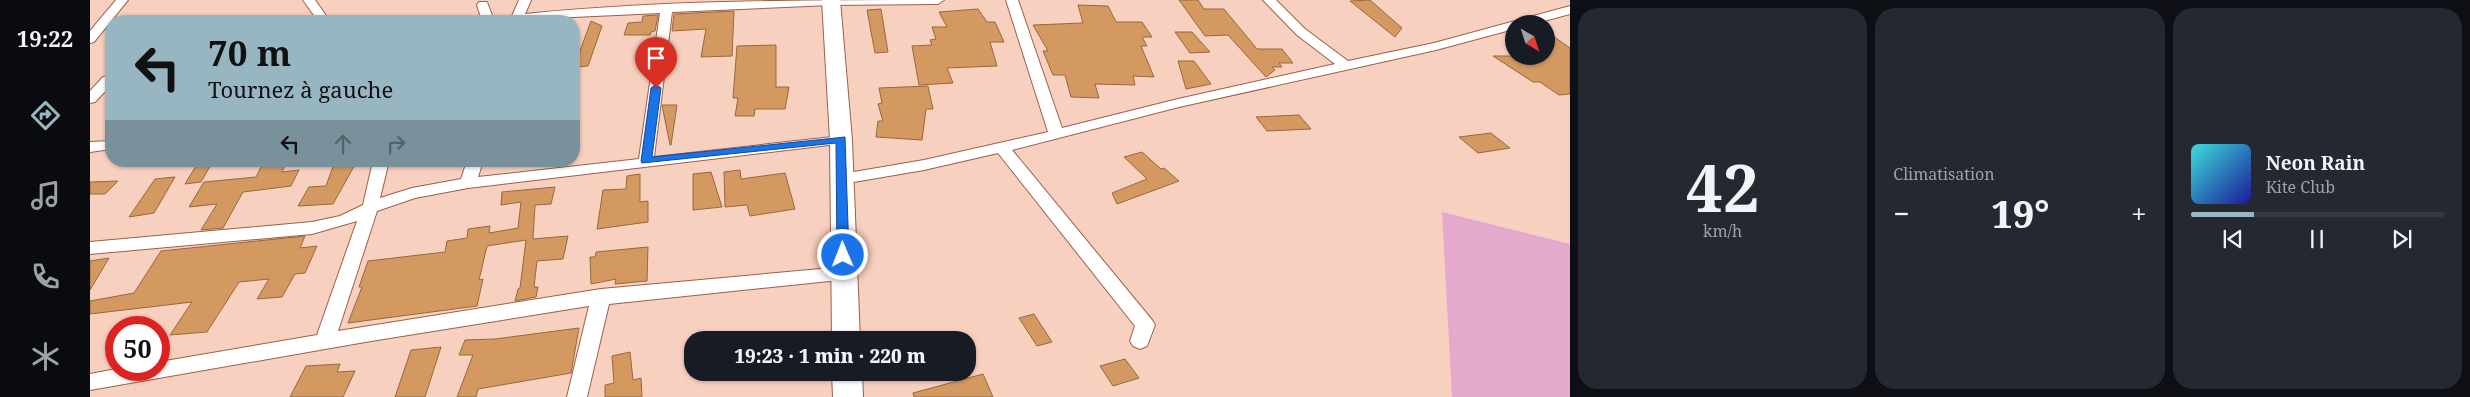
<!DOCTYPE html>
<html lang="fr">
<meta charset="utf-8">
<style>
:root{--surface:#171b24;--page:#242831;--text:#f1f3f6;--muted:#9ea1a6;--line:#363941;--accent:#98b6c1}
body{margin:0;font-family:"Noto Serif",serif;background:var(--page);color:var(--text);height:100vh;display:flex;flex-direction:column;font-size:19px;white-space:nowrap}
*{box-sizing:border-box;margin:0}
p{font-size:16px;color:var(--muted)}
.icon{flex:none;width:28px;height:28px;fill:none;stroke:currentColor;stroke-width:2;stroke-linecap:round;stroke-linejoin:round}
.map{position:relative;flex:1;overflow:hidden}
.details{display:flex;flex-direction:column;gap:8px;padding:8px;background:#0d0f14;width:900px}
.details>*{flex:none}
.banner{position:absolute;left:15px;top:15px;width:475px;height:152px;border-radius:20px;box-shadow:0 1px 4px #0004;background:#98b6c1;color:#111;overflow:hidden}
.needle{width:32px;rotate:141deg}
.buttons{position:absolute;left:1415px;top:15px;display:grid;gap:10px}
.buttons a{display:grid;place-items:center;width:50px;height:50px;border-radius:50%;background:var(--surface);box-shadow:0 1px 4px #0004;font-size:25px}
.speed{position:absolute;left:15px;top:316px;display:flex;gap:10px;font-size:25px;font-weight:700;text-align:center}
.speed>*{display:grid;place-content:center;width:65px;height:65px;border-radius:50%;background:var(--surface);box-shadow:0 1px 4px #0004;line-height:1}
.speed .limit{border:8px solid #d22;background:#fff;color:#111}
.pin{position:absolute;display:grid;place-items:center;width:42px;height:42px;color:#fff;margin:-51px -21px;border-radius:50% 50% 50% 0;rotate:-45deg;box-shadow:0 0 5px #0007}
.pin .icon{rotate:45deg}
.me{position:absolute;width:55px;margin:-28px;rotate:359deg;stroke-linejoin:round;filter:drop-shadow(0 0 4px #0008)}
.turn{display:flex;align-items:center;gap:18px;height:105px;padding:0 20px;font-size:22px}
.turn .icon{width:65px;height:65px;stroke-width:2.5}
.turn b{display:block;font-size:35px;line-height:42px}
.lanes{display:flex;align-items:center;height:48px;padding:0 20px;background:#0003;justify-content:center;gap:25px;direction:ltr}
.lanes .off{opacity:.35}
.big{font-size:38px;font-weight:800;line-height:1.1}
.details .card{flex:1;display:flex;flex-direction:column;justify-content:center;gap:8px;min-width:0;padding:0 18px;border-radius:20px;background:var(--page)}
.details .dial{align-items:center;gap:0}
.dial b{font-size:65px;line-height:1}
.song{display:flex;align-items:center;gap:15px}
.cover{width:60px;height:60px;border-radius:8px;background:linear-gradient(135deg,hsl(180 70% 55%),hsl(240 70% 35%))}
.played{height:5px;border-radius:2px;background:linear-gradient(90deg,var(--accent) 25%,var(--line) 25%)}
.keys{display:flex;justify-content:space-around;direction:ltr}
.heat{display:flex;justify-content:space-between;align-items:center;font-size:28px;direction:ltr}
.details .tiles{flex:1;display:grid;gap:8px;grid-template-columns:repeat(3,1fr)}
.trip{position:absolute;left:594px;top:331px;width:292px;height:50px;border-radius:20px;background:var(--surface);box-shadow:0 1px 4px #0004;font-weight:800;line-height:50px;text-align:center}
main{display:flex;flex:1;min-height:0}
.menu{display:flex;flex-direction:column;width:90px;justify-content:space-around;align-items:center;background:#090b0e;color:var(--muted)}
.menu .icon{width:35px;height:35px}
.menu .active{color:var(--accent)}
.menu b{font-size:22px;color:var(--text)}
.map>svg:first-child{display:block}
</style>
<main>
<nav class="menu">
<b>19:22</b>
<svg class="icon active" aria-label="directions" viewBox="0 0 24 24"><path d="M12 3l9 9-9 9-9-9zM9 14v-3h6M13 9l2 2-2 2"/></svg>
<svg class="icon" aria-label="music" viewBox="0 0 24 24"><path d="M9 18V5l10-2v13"/><circle cx="6" cy="18" r="3"/><circle cx="16" cy="16" r="3"/></svg>
<svg class="icon" aria-label="phone" viewBox="0 0 24 24"><path d="M5 4h4l2 5-3 2q2 4 5 5l2-3 5 2v4C11 20 4 13 5 4z"/></svg>
<svg class="icon" aria-label="climate" viewBox="0 0 24 24"><path d="M12 3v18M4 7l16 10M4 17L20 7"/></svg>
</nav>
<div class="map">
<svg width="1480" height="397" viewBox="0 0 1480 397">
<rect width="100%" height="100%" fill="#f8d0bf"/>
<!-- green -->
<polygon fill="#e4a9cc" points="1352,212 1480,244 1480,397 1362,397"/>
<!-- building -->
<g fill="#d49961" stroke="#97683c">
<polygon points="1089,0 1108,0 1114,9 1134,9 1167,49 1192,49 1203,63 1189,63 1192,67 1182,67 1185,70 1176,77 1138,35 1115,36"/>
<polygon points="1280,0 1312,28 1305,37 1260,1"/>
<polygon points="988,5 1018,6 1026,22 1052,22 1062,37 1052,37 1057,46 1051,46 1064,77 1043,76 1045,85 1005,84 1009,98 981,97 975,75 963,75 953,51 958,51 943,25 993,23"/>
<polygon points="791,9 798,52 785,53 777,10"/>
<polygon points="888,9 897,22 905,22 914,42 900,42 907,66 857,68 863,83 829,85 822,46 842,45 840,40 846,39 842,27 857,27 849,12"/>
<polygon points="644,11 642,56 611,57 616,29 582,31 584,14"/>
<polygon points="568,15 565,31 561,32 560,35 534,35 538,23 552,22 553,16"/>
<polygon points="501,21 512,26 498,66 484,67"/>
<polygon points="1456,31 1480,48 1480,94 1469,95 1450,82 1443,82 1403,56 1456,56"/>
<polygon points="1085,32 1102,32 1120,52 1100,53"/>
<polygon points="686,45 686,87 699,87 695,109 665,109 664,116 645,116 648,98 643,98 647,46"/>
<polygon points="1088,61 1104,61 1121,84 1096,89"/>
<polygon points="838,86 843,109 836,109 832,140 786,137 788,121 793,121 788,104 792,103 789,88"/>
<polygon points="572,105 587,105 581,145 580,145"/>
<polygon points="1209,115 1221,129 1177,131 1166,117"/>
<polygon points="1401,133 1420,148 1388,153 1369,137"/>
<polygon points="1052,152 1071,169 1074,168 1089,181 1027,204 1022,193 1057,179 1034,157"/>
<polygon points="109,161 123,161 111,182 95,184"/>
<polygon points="174,161 197,161 192,172 209,170 201,186 153,192 133,228 111,230 127,204 99,207 114,182 166,177"/>
<polygon points="245,161 267,161 243,204 208,206 219,187 236,186"/>
<polygon points="650,170 651,179 695,173 705,209 660,216 657,205 635,207 634,172"/>
<polygon points="621,172 632,207 603,210 603,174"/>
<polygon points="550,174 550,202 558,201 558,222 507,229 513,190 536,189 537,176"/>
<polygon points="85,177 64,213 39,217 65,179"/>
<polygon points="28,181 15,194 0,194 0,182"/>
<polygon points="465,187 461,204 445,205 443,239 478,236 473,259 447,261 444,287 448,287 446,297 425,301 428,289 430,288 436,240 397,246 389,280 393,279 387,306 258,323 272,287 269,287 278,261 355,252 357,241 377,238 378,229 400,226 399,233 428,228 431,202 411,205 412,192"/>
<polygon points="215,236 210,248 227,246 215,273 205,274 192,297 167,299 179,279 149,282 117,332 80,335 102,302 0,314 0,301 44,293 71,251"/>
<polygon points="558,247 557,281 525,284 526,279 501,284 500,257 505,257 506,252"/>
<polygon points="19,258 0,290 0,261"/>
<polygon points="944,314 962,342 947,346 929,318"/>
<polygon points="489,328 481,373 388,389 386,397 367,397 383,355 369,355 375,340 405,339"/>
<polygon points="351,347 335,397 305,397 321,350"/>
<polygon points="540,352 543,380 551,378 552,397 515,397 515,385 524,383 522,356"/>
<polygon points="1035,359 1049,378 1023,386 1010,366"/>
<polygon points="250,364 247,372 265,371 253,397 200,397 216,366"/>
<polygon points="893,374 903,397 824,397 823,393"/>
</g>
<g fill="none" stroke-linecap="round" stroke-linejoin="round">
<defs>
<g id="street">
<polygon points="26,0 38,0 4,42 0,43 0,31"/>
<polygon points="213,0 225,0 240,21 228,21"/>
<path d="M429,0h12l-6,14c139,-14 279,-14 419,-14l-6,4 -107,1 -159,7 -18,145 187,-21 5,1 2,3 -2,3 -378,45 -53,10 -38,13 -39,120 263,-42 242,-22 6,2 3,5 -3,5 -240,25 -22,93h-20l22,-91 -218,35 -281,49v-16l26,-5 43,1v-8l158,-27 40,-114 -45,13 -222,20v-12l222,-20 28,-6 23,-11 10,-44h16l-9,37 32,-10 49,-9 6,-18h16l-5,16 161,-18 21,-146 -87,4 -45,4h-46l-5,-16 2,-3h8l6,16 19,-2z"/>
<polygon points="916,0 928,0 972,128 1088,99 1245,64 1207,35 1173,0 1186,0 1215,29 1258,61 1344,43 1480,6 1480,14 1443,24 1424,24 1424,29 1346,50 1089,107 922,150 1062,320 1065,325 1057,346 1050,349 1043,346 1040,341 1045,326 908,153 834,170 752,184 746,183 744,179 746,175 752,174 834,160 958,132"/>
<polygon points="18,76 21,77 21,85 5,102 0,103 0,91 13,77"/>
<polygon points="21,141 21,149 0,152 0,142"/>
</g>
<g id="secondary">
<polygon points="732,0 750,0 762,140 770,340 742,340 740,140"/>
<polygon points="742,372 772,372 773,397 743,397"/>
</g>
</defs>
<!-- street casing -->
<use href="#street" stroke="#9b6048" stroke-width="2"/>
<!-- secondary casing -->
<use href="#secondary" stroke="#9b6048" stroke-width="2"/>
<!-- street -->
<use href="#street" fill="#fff" fill-rule="evenodd"/>
<!-- secondary -->
<use href="#secondary" fill="#fff" fill-rule="evenodd"/>
</g>
<!-- route -->
<polygon fill="#1a73e8" stroke="#114b97" points="566,85 571,88 562,157 755,137 759,255 757,258 753,259 747,255 746,143 552,163 551,161 561,88"/>
</svg>
<div class="buttons">
<a><svg class="needle" viewBox="-14 -14 28 28"><path d="M0-13l5 13h-10z" fill="#e53935"/><path d="M0 13l5-13h-10z" fill="#9ea1a6"/></svg></a>
</div>
<div class="speed"><div class="limit">50</div></div>
<div class="pin" style="left:566px;top:88px;background:#d93025"><svg class="icon" aria-label="arrive" viewBox="0 0 24 24"><path d="M6 21V4h12l-3 4 3 4H6"/></svg></div>
<svg class="me" style="left:753px;top:255px" viewBox="-20 -20 40 40"><circle r="17" fill="#1a73e8" stroke="#fff" stroke-width="3"/><path d="M0-11L8 9 0 5-8 9z" fill="#fff"/></svg>
<div class="trip">19:23 · 1 min · 220 m</div>
<div class="banner">
<div class="turn"><svg class="icon" aria-label="left" viewBox="0 0 24 24"><path d="M17 20v-9H6M10 6l-5 5 5 5"/></svg><div><b>70 m</b>Tournez à gauche</div></div>
<div class="lanes"><svg class="icon" aria-label="left" viewBox="0 0 24 24"><path d="M17 20v-9H6M10 6l-5 5 5 5"/></svg><svg class="icon off" aria-label="ahead" viewBox="0 0 24 24"><path d="M12 20V5M6 11l6-6 6 6"/></svg><svg class="icon off" aria-label="right" viewBox="0 0 24 24"><path d="M7 20v-9h11M14 6l5 5-5 5"/></svg></div>
</div>
</div>
<section class="details">
<div class="tiles">
<div class="card dial"><b>42</b><p>km/h</p></div>
<div class="card"><p>Climatisation</p>
<div class="heat"><a>−</a><b class="big">19°</b><a>+</a></div>
</div>
<div class="card">
<div class="song"><i class="cover"></i><div><b>Neon Rain</b><p>Kite Club</p></div></div>
<div class="played"></div>
<div class="keys"><svg class="icon" aria-label="previous" viewBox="0 0 24 24"><path d="M18 5L8 12l10 7zM5 5v14"/></svg><svg class="icon" aria-label="pause" viewBox="0 0 24 24"><path d="M8 5v14M16 5v14"/></svg><svg class="icon" aria-label="next" viewBox="0 0 24 24"><path d="M6 5l10 7-10 7zM19 5v14"/></svg></div>
</div>
</div>
</section>
</main>
